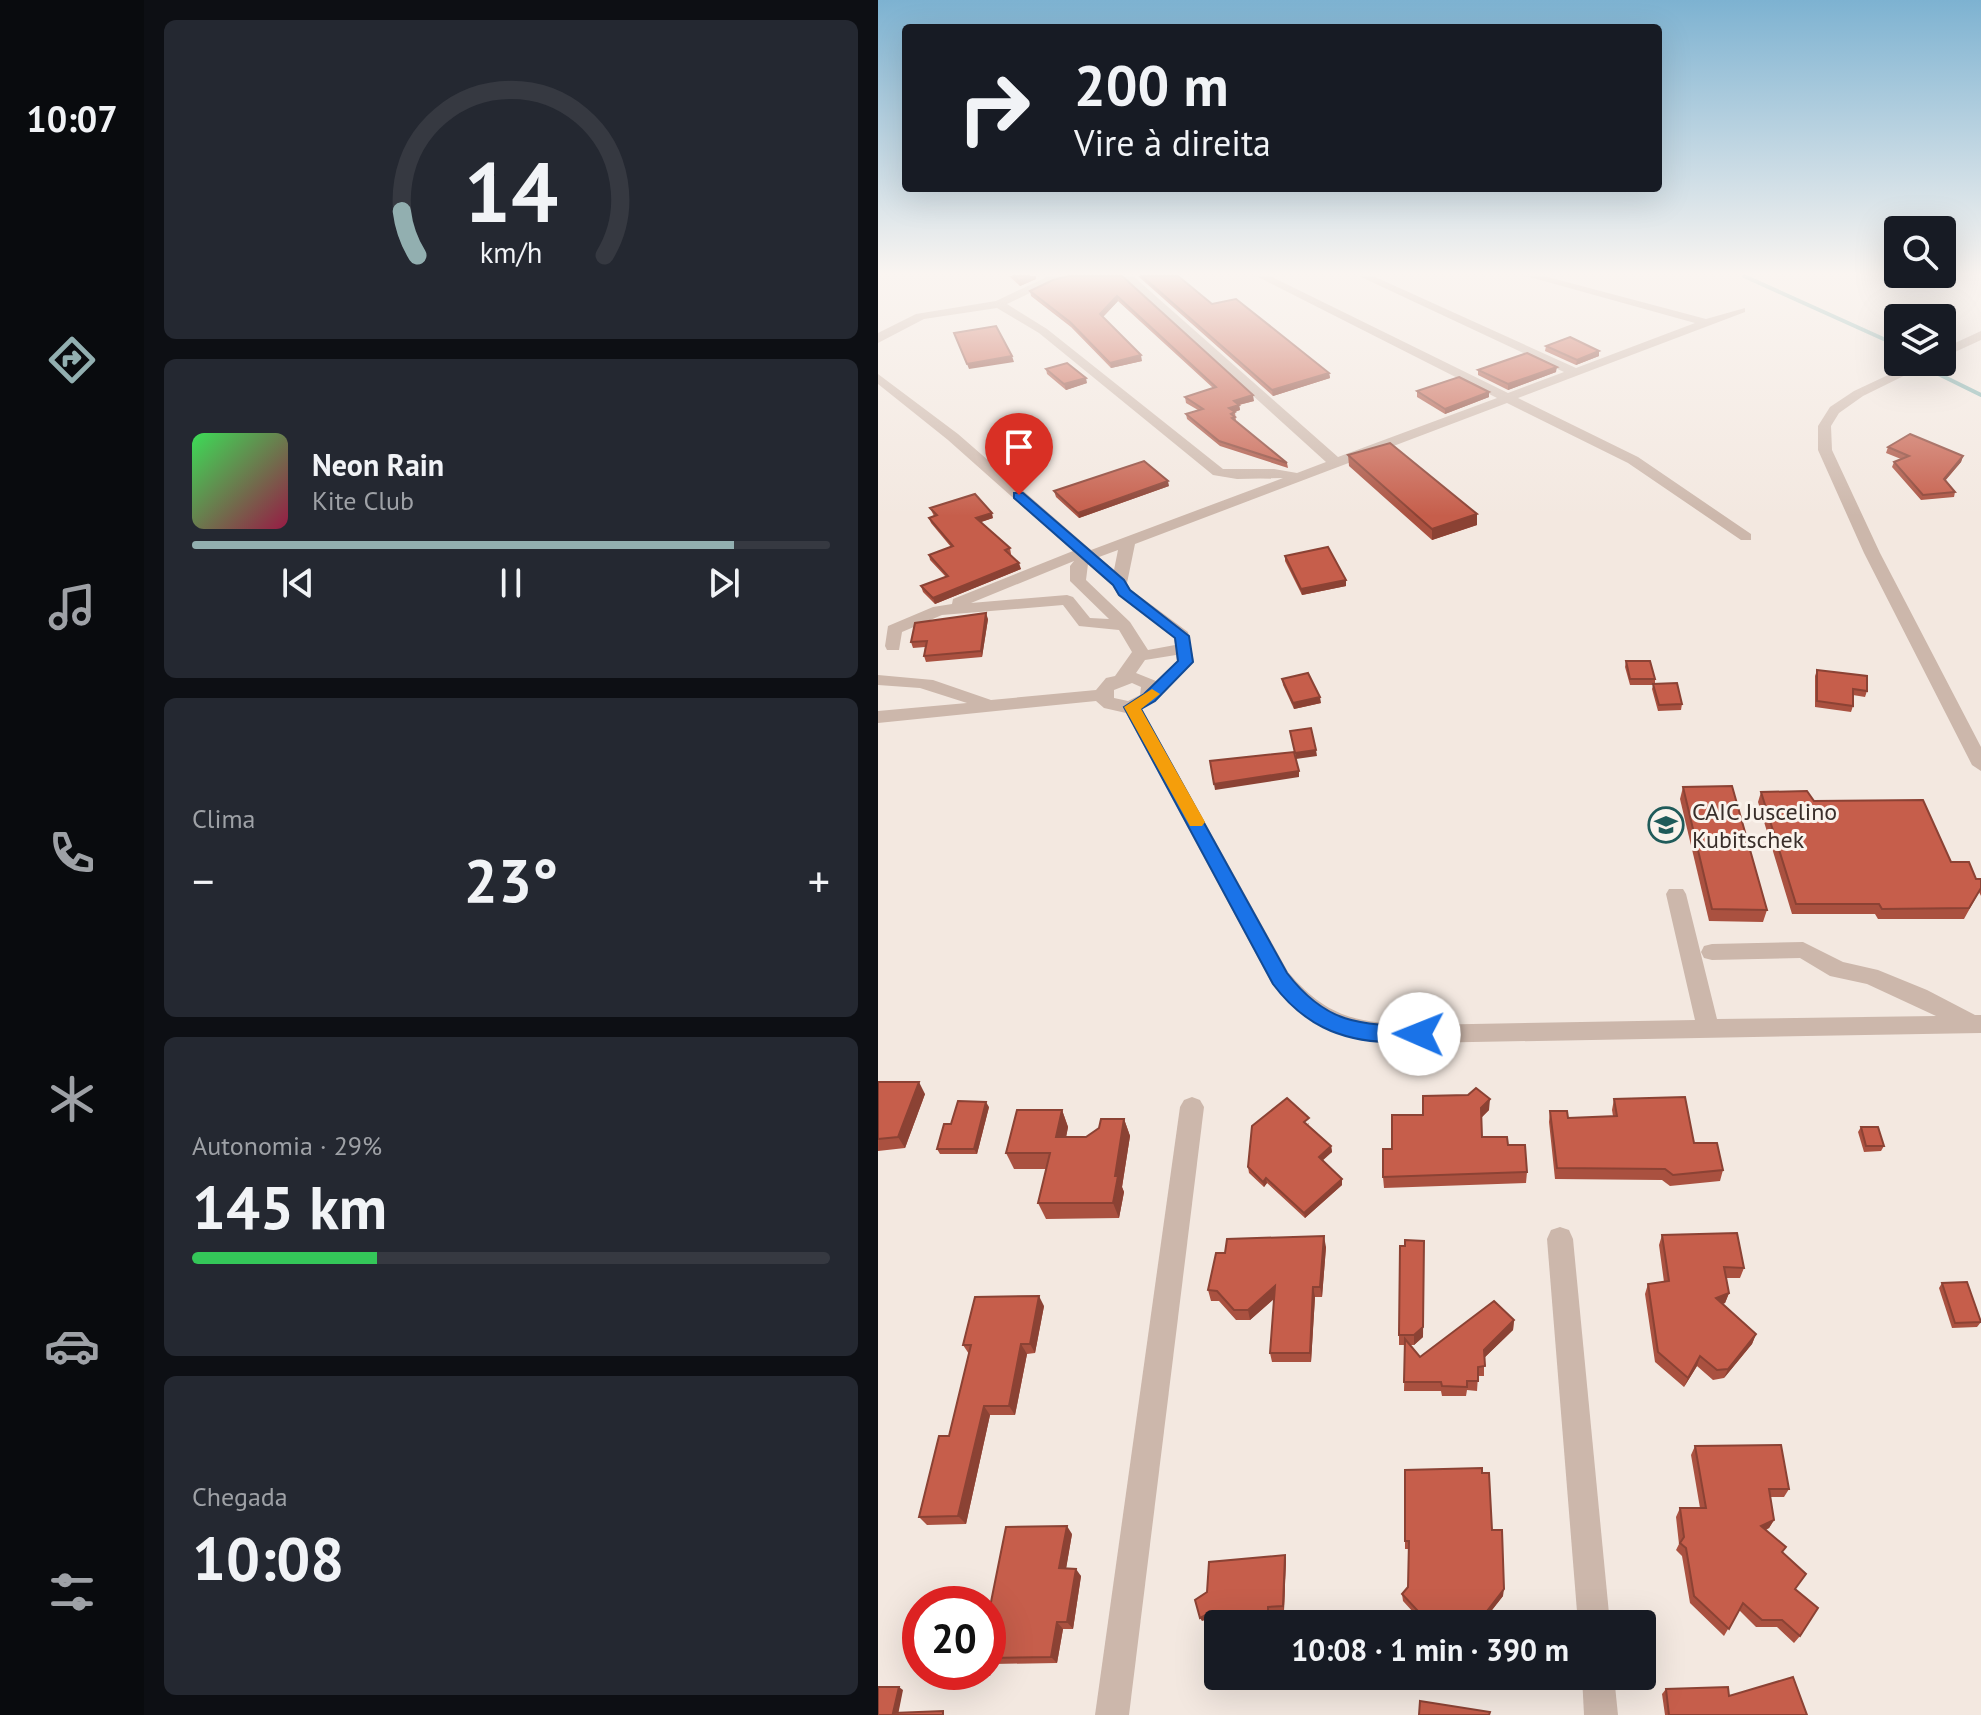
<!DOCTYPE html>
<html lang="pt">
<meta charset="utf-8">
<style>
:root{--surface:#171b24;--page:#242831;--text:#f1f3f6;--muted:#9ea1a6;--line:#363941;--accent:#92afb0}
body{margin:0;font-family:"PT Sans",sans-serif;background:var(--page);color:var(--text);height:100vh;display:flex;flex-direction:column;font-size:30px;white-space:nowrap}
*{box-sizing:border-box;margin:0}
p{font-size:26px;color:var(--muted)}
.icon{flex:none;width:44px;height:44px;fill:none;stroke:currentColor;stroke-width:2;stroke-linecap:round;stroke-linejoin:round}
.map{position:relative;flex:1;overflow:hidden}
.side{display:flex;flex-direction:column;gap:20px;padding:20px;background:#0d0f14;width:734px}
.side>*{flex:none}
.banner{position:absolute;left:24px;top:24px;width:760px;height:168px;border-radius:8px;box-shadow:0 8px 32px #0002;background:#171b24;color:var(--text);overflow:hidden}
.fabs{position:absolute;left:1006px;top:216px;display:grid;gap:16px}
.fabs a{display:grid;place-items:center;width:72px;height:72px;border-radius:8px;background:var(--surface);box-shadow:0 8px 32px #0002;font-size:40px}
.speed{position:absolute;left:24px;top:1586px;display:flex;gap:16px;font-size:40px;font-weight:700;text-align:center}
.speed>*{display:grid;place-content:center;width:104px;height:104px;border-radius:50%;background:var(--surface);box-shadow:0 8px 32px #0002;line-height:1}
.speed .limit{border:12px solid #d22;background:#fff;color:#111}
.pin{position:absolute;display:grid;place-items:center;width:68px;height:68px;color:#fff;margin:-82px -34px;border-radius:50% 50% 50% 0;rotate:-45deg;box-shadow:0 0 8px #0007}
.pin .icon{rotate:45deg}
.me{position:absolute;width:88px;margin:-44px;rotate:271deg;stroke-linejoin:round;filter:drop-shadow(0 0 6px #0008)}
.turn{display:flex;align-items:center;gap:28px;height:168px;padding:0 40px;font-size:36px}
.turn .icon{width:104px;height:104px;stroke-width:2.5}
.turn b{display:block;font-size:56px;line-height:68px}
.big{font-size:60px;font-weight:800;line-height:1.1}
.side .widget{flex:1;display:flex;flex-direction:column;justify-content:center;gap:12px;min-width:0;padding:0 28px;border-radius:12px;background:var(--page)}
.side .dial{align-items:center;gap:0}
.dial svg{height:208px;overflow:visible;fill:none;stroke:var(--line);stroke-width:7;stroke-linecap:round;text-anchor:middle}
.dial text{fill:var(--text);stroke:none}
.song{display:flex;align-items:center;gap:24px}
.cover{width:96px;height:96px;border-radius:12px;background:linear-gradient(135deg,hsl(130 70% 55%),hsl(340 70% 35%))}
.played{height:8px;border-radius:4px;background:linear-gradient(90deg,var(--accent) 85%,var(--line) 85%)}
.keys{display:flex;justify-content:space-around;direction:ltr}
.heat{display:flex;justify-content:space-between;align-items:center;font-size:44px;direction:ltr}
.charge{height:12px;border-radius:6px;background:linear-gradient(90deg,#34c759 29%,var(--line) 0)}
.trip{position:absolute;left:326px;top:1610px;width:452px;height:80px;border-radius:8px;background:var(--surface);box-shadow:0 8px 32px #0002;font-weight:800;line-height:80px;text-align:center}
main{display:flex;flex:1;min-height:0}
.menu{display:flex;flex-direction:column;width:144px;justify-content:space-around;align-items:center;background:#090b0e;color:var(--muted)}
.menu .icon{width:56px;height:56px}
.menu .on{color:var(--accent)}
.menu b{font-size:36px;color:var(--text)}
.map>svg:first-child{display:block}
</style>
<main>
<nav class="menu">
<b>10:07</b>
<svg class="icon on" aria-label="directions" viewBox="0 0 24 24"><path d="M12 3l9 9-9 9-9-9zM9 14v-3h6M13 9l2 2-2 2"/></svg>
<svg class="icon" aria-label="music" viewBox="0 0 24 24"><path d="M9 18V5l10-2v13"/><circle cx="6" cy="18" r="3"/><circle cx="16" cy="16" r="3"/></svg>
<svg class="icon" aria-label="phone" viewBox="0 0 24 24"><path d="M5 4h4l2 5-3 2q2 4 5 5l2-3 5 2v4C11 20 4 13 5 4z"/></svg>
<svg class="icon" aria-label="climate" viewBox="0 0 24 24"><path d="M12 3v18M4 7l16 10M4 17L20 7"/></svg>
<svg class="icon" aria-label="car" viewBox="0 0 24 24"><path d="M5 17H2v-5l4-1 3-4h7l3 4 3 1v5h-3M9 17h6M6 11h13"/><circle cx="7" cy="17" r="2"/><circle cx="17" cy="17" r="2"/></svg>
<svg class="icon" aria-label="filters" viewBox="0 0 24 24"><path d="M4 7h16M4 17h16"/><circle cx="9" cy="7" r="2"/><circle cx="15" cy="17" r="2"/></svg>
</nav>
<section class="side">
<div class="widget dial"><svg viewBox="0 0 100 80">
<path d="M14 69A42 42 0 1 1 86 69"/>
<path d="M14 69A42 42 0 0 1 8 52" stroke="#92afb0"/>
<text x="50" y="56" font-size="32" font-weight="700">14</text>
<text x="50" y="72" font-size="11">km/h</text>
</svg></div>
<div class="widget">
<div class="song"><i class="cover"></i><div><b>Neon Rain</b><p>Kite Club</p></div></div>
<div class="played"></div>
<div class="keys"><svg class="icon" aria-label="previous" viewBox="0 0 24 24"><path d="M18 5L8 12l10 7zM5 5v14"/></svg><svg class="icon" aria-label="pause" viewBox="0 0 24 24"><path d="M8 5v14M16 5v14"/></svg><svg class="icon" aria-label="next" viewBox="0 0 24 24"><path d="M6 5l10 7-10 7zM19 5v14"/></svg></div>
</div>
<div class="widget"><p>Clima</p>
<div class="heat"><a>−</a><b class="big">23°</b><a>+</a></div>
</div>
<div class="widget"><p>Autonomia · 29%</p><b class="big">145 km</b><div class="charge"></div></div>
<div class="widget"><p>Chegada</p><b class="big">10:08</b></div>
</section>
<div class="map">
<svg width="1103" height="1715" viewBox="0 0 1103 1715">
<rect width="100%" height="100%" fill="#f3e8e0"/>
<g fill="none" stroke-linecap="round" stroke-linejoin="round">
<!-- stream -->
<g stroke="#7eb0ae" stroke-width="4">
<polyline points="866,276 1010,341 1020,349"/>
<polyline points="1036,362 1103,395"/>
</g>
<!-- minor -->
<g fill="#ccb7ab" fill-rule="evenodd">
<path d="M171,276h16l-58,28 40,25 176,140h51l23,4 29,-11 -205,-186h12l205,181 159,-59 -241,-122h14l238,117 56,-21 -205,-96h14l203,92 119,-45 -169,-47h18l162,43 39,-11v4l-227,86 120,59 113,77v6h-10l-113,-77 -121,-60 -372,141 -8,39 3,6 58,43 6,30 -39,39 -13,8 146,263c40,47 71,51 131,53l276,-5 -29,-126 3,-5h14l3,5 31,125 219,-3 -69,-32 -37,-8 -30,-18 -88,2 -8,-2 -3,-6 3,-6 8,-2 91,-2 40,20 35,8 49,20 48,25h6v18l-562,10c-64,-1 -104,-8 -147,-59l-146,-271 -22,-5 -8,-7 -218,22v-12l89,-8 -47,-15 -42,-3v-10l55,5 58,20 105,-10 10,-12 9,-2 17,-24 -13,-22 -40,-4 -16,-21 -121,10 -40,17 -3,18h-12l-2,-4 3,-20 45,-19 19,-3 1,-5 120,-48 -125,-111 -70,-56v-10l80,60 133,116 192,-72 -46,1 -24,-4 -174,-142 -42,-25 -73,11 -46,24v-10l38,-19 80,-13zM240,550l-4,20 -15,-13zM196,561l-4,5v15l39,38 -19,-1 -17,-21 -6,-2 -96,8zM210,564l25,22 5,9 56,43 1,7 -27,5 -18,-28 -44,-42zM298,655l1,6 -21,20 -20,-8 9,-13zM254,683l9,4 -1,8 -12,6 -14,-3v-8z"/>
<polygon points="1103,331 1103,340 1064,358 1064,349"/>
<polygon points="1038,362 1054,362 985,396 961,413 953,426 954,450 1002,553 1103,747 1103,771 1094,765 986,553 940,450 940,426 952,407 976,391"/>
<polygon points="314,1097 322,1100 326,1107 251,1715 217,1715 302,1107 306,1100"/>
<polygon points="682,1227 691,1230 695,1239 732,1624 700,1624 669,1239 673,1230"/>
<polygon points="704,1676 736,1676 740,1715 706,1715"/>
</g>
</g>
<!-- wall -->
<g fill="#aa5140">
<polygon points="131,276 158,276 158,279 142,286"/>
<polygon points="244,276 376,401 361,405 362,410 357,412 358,421 409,463 410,468 342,446 309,419 308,414 320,410 308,403 307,397 335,388 240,301 225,317 264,361 233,368 193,327 153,296 152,291"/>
<polygon points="260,276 300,276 334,304 451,373 452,378 395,396"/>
<polygon points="668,346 721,356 698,365 667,351"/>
<polygon points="168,369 209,383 188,390 169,374"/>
<polygon points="600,370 678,372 630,390 600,375"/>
<polygon points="539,391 611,392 611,397 567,414 539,397"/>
<polygon points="1010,447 1085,456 1083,462 1067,481 1077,492 1076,497 1043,500 1014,467 1016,462 1023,459 1008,453"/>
<polygon points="470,455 599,514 599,525 554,540 471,466"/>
<polygon points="291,486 201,518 178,497 176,491"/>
<polygon points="52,508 115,518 103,522 132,548 133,554 132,554 143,569 57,604 45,592 43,586 68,577 52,560 51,555 73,547 53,523 51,518 56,516"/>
<polygon points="407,556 468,586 424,595 407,561"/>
<polygon points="110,619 104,657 48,662 46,656 47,647 35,648 33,642"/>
<polygon points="748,661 777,679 777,683 804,704 803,710 780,711 774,689 775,685 752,685 747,667"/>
<polygon points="939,670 989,691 987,697 975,695 975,706 973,712 937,707 937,676"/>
<polygon points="404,679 443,703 416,709 405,685"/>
<polygon points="805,787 889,910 885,922 831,921 802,799"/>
<polygon points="883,792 936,801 1073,862 1098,879 1103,879 1103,896 1101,892 1086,919 1000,919 997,914 914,914 880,802"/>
<polygon points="0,1082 47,1094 27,1148 0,1151"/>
<polygon points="736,1099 816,1143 845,1170 842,1181 792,1186 784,1180 677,1179 671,1122 672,1111 690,1118 735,1116 734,1110"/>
<polygon points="111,1107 99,1154 62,1154 59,1149 73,1124"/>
<polygon points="184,1110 190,1127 188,1137 208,1137 246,1119 252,1136 244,1187 246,1192 241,1218 168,1219 160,1203 168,1169 136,1169 128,1153"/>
<polygon points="611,1110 603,1118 604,1137 630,1145 649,1172 648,1183 506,1188 505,1177 514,1149 545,1115"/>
<polygon points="431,1123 430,1125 453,1146 454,1152 444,1160 464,1179 464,1185 427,1218 389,1183 386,1187 371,1173 370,1167"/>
<polygon points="983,1127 1006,1146 1003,1151 986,1152 980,1132"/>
<polygon points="784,1235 866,1268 862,1278 848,1278 851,1293 847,1303 844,1304 878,1334 874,1344 846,1378 835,1380 819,1366 806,1387 777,1362 767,1294 770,1284 786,1282 781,1245"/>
<polygon points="527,1246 545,1337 536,1345 532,1345 542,1357 636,1320 635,1330 606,1358 606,1376 600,1376 599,1391 589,1390 588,1396 564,1396 563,1391 526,1391 527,1345 521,1345 521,1335"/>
<polygon points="448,1247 444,1297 437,1297 433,1362 394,1362 392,1353 396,1299 372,1320 358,1320 341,1301 333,1301 330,1290"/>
<polygon points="1064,1283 1103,1322 1099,1327 1074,1328 1061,1288"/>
<polygon points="166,1306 157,1353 149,1354 137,1415 112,1415 88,1524 49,1525 41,1517 71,1436 91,1354 85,1345"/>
<polygon points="817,1446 911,1489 906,1497 892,1497 896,1520 891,1528 888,1530 904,1552 917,1589 922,1636 916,1643 899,1627 878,1627 861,1610 846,1636 812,1603 804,1556 798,1550 801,1544 798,1517 802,1508 822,1508 813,1455"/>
<polygon points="527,1470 614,1530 625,1596 603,1624 546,1624 525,1601 524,1594 530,1587 531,1549 527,1549"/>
<polygon points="194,1534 188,1568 203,1576 195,1629 185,1629 179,1663 115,1664 112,1676 52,1677 45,1672 110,1672 110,1604"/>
<polygon points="407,1555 408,1558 406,1610 392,1610 391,1616 379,1617 340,1676 374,1676 373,1679 330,1680 328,1677 331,1618 324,1621"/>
<polygon points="788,1689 851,1696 929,1715 787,1715 784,1694"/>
</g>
<!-- shaded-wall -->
<g fill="#8b4234">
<polygon points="152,276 158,276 158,279 142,286 141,281"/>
<polygon points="239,296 240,301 223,319 222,314"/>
<polygon points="721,351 721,356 698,365 699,360"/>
<polygon points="263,355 264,361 233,368 232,363"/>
<polygon points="134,356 136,362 91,369 89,364"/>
<polygon points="679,367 678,372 630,390 630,384"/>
<polygon points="451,373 452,378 395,396 394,390"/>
<polygon points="208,378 209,383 188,390 186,384"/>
<polygon points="611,392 611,397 567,414 567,409"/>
<polygon points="375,395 376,401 356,406 356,401"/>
<polygon points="361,405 362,410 352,413 351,408"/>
<polygon points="1085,456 1083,462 1064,484 1066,479"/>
<polygon points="290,481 291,486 201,518 200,513"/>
<polygon points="114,513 115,518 100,523 98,518"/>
<polygon points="599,514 599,525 554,540 554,529"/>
<polygon points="141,563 143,569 57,604 55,598"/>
<polygon points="468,580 468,586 424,595 423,589"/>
<polygon points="108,613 110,619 104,657 103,651"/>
<polygon points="442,697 443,703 416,709 415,703"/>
<polygon points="438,750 439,756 418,759 417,753"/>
<polygon points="421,771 421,777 337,790 336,784"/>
<polygon points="41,1082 47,1094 27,1148 20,1137"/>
<polygon points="612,1099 611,1110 602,1119 603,1108"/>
<polygon points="108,1102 111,1107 99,1154 96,1149"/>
<polygon points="184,1110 190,1127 185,1153 178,1137"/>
<polygon points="246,1119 252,1136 244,1187 246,1192 241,1218 235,1203 237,1176"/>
<polygon points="453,1146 454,1152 442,1163 441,1157"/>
<polygon points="388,1178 389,1183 386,1187 385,1182"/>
<polygon points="464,1179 464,1185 427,1218 426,1213"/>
<polygon points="446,1236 448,1247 444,1297 442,1287"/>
<polygon points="546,1251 545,1337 536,1345 536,1335"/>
<polygon points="397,1286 399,1296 372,1320 370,1310"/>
<polygon points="435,1287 437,1297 433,1362 432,1353"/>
<polygon points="851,1293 847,1303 834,1308 838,1298"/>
<polygon points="161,1296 166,1306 157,1353 152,1344"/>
<polygon points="636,1320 635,1330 605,1359 606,1350"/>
<polygon points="878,1334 874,1344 846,1378 850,1369"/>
<polygon points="143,1344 149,1354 137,1415 131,1406"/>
<polygon points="822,1356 819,1366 806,1387 810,1378"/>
<polygon points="106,1406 112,1415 88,1524 80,1516"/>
<polygon points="896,1520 891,1528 878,1533 883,1526"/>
<polygon points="189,1526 194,1534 187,1575 181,1568"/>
<polygon points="407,1555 408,1558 406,1610 405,1606"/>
<polygon points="198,1569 203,1576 195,1629 189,1622"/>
<polygon points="626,1589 625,1596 603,1624 599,1624"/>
<polygon points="332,1613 333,1617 324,1621 322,1618"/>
<polygon points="179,1622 185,1629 179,1663 173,1657"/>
<polygon points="110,1660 115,1664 112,1676 108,1672 110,1672"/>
<polygon points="21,1687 25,1690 20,1715 15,1713"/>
</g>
<!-- building -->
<g fill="#c65e4b" stroke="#8b4234" stroke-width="2">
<polygon points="136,276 152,276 141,281"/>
<polygon points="191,276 244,276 375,395 356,401 361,405 351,408 357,412 353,414 357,417 354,418 409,463 341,441 308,414 325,409 307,397 338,387 239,296 222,314 263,355 232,363 192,322 152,291 175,280"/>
<polygon points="264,276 300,276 334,304 358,299 451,373 394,390"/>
<polygon points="118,326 134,356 89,364 76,333"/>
<polygon points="692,337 721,351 699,360 668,346"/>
<polygon points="649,353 679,367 630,384 600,370"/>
<polygon points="189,363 208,378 186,384 168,369"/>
<polygon points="581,377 611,392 567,409 539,391"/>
<polygon points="1032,434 1085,456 1066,479 1077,492 1045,495 1016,462 1031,456 1010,447"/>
<polygon points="512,443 599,514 554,529 470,455"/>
<polygon points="266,461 290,481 200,513 176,491"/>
<polygon points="97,494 114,513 98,518 132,548 127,550 141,563 55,598 43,586 70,576 51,555 75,546 51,518 59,515 52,508"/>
<polygon points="450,547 468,580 423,589 407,556"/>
<polygon points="108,613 103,651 46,656 49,641 33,642 37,623"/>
<polygon points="748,661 772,661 777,679 752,679"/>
<polygon points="939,670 989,676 989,691 975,689 975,706 939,701"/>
<polygon points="430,673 442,697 415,703 404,679"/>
<polygon points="799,683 804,704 781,705 775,684"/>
<polygon points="433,728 438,750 417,753 412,731"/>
<polygon points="416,752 421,771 336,784 332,761"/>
<polygon points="854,786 889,910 834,909 805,787"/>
<polygon points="929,791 936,801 1045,800 1073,862 1091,862 1098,879 1103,879 1103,888 1091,908 1004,909 1001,904 918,904 883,792"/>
<polygon points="0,1082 41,1082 20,1137 0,1139"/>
<polygon points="598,1088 612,1099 603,1108 604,1137 629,1137 630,1145 647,1145 649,1172 505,1177 505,1149 514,1149 514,1115 545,1115 545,1096 590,1095"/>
<polygon points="807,1097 816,1143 839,1143 845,1170 795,1175 787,1169 679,1168 672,1111 689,1111 690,1118 739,1116 736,1099"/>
<polygon points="409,1098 431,1118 426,1122 453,1146 441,1157 464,1179 426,1213 388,1178 385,1182 370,1167 374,1126"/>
<polygon points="80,1101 108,1102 96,1149 59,1149 66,1124 73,1124"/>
<polygon points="139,1110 184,1110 178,1137 208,1137 221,1128 223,1119 246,1119 237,1176 240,1176 235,1203 160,1203 172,1153 128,1153"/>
<polygon points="983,1127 1000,1127 1006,1146 988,1146"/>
<polygon points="859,1233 866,1268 846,1267 851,1293 838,1298 878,1334 850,1369 839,1370 822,1356 810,1378 780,1352 770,1284 791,1281 784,1235"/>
<polygon points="446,1236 442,1287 435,1287 432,1353 392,1353 397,1286 370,1310 356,1310 339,1291 330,1290 338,1253 347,1253 349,1239"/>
<polygon points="527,1240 546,1241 545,1327 536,1335 521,1335 522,1246 527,1246"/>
<polygon points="1089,1282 1103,1322 1077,1323 1064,1283"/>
<polygon points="161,1296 152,1344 143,1344 131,1406 106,1406 80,1516 41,1517 61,1436 71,1436 93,1345 85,1345 97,1297"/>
<polygon points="616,1301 636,1320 606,1350 607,1366 600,1367 600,1381 589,1381 589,1387 564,1386 563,1382 526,1382 527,1339 542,1357"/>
<polygon points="903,1445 911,1489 891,1489 896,1520 883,1526 908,1547 904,1552 928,1574 917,1589 940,1608 922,1636 904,1620 884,1620 865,1603 851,1629 816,1596 808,1548 802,1543 806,1537 802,1508 828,1508 817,1446"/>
<polygon points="604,1468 604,1473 611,1473 614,1530 624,1530 626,1589 599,1624 552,1624 524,1594 530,1587 531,1541 527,1541 527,1470"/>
<polygon points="189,1526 181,1568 198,1569 189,1622 179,1622 173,1657 110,1658 110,1604 58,1604 58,1603 113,1602 128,1527"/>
<polygon points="407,1555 405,1606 390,1607 390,1613 378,1613 377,1624 340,1624 340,1676 370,1676 328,1677 332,1613 322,1618 317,1600 329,1592 331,1562"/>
<polygon points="915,1677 929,1715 791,1715 788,1689 850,1687 851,1696"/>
<polygon points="0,1687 21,1687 15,1713 65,1711 65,1715 0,1715"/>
<polygon points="542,1701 612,1712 611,1715 541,1715"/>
</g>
<!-- sky -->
<linearGradient id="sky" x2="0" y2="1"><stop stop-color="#7db2d1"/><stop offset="0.53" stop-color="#faf5f1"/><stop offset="1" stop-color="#faf5f1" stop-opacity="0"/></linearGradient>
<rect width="1103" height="516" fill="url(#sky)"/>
<!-- route -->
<path fill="#1a73e8" stroke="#114b97" stroke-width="2" d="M136,493h9l101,87 6,10 59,46 4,26 -38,39 -14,8 146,264c39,51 72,52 132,53l7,2 3,6 -3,6c-12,4 -25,2 -38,2 -49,-1 -86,-19 -115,-58l-149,-277 20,-13 34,-33 -3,-23 -56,-43 -6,-10 -99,-87z"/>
<!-- slow -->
<polygon fill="#f59e0b" points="274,689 282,694 263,709 327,822 324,826 312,826 246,707"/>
<!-- icons -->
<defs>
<symbol id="school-ring" viewBox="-11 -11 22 22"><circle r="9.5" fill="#faf3ec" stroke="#1f5b5a" stroke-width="1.5"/><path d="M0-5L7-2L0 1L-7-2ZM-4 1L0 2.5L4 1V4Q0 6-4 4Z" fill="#1f5b5a"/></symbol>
</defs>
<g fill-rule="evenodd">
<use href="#school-ring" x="768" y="805" width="40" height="40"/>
</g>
<g text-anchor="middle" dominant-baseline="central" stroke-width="6" stroke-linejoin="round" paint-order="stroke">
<!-- poi labels -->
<g font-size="24" fill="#392e2a" stroke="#faf3ec" text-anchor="start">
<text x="814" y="811">CAIC Juscelino<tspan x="814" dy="28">Kubitschek</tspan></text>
</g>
</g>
</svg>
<div class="fabs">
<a><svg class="icon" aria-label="search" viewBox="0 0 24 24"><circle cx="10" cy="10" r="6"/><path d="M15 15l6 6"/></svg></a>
<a><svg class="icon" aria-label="layers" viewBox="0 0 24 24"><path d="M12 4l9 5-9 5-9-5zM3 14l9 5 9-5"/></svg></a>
</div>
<div class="speed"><div class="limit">20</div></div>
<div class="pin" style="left:141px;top:495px;background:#d93025"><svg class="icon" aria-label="arrive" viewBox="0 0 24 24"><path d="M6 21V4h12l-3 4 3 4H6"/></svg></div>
<svg class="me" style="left:541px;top:1034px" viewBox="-20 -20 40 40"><circle r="19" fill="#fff"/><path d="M0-13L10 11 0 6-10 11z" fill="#1a73e8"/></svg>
<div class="trip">10:08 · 1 min · 390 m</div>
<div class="banner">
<div class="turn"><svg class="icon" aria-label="right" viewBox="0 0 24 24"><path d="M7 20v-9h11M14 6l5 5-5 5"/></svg><div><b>200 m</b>Vire à direita</div></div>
</div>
</div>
</main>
